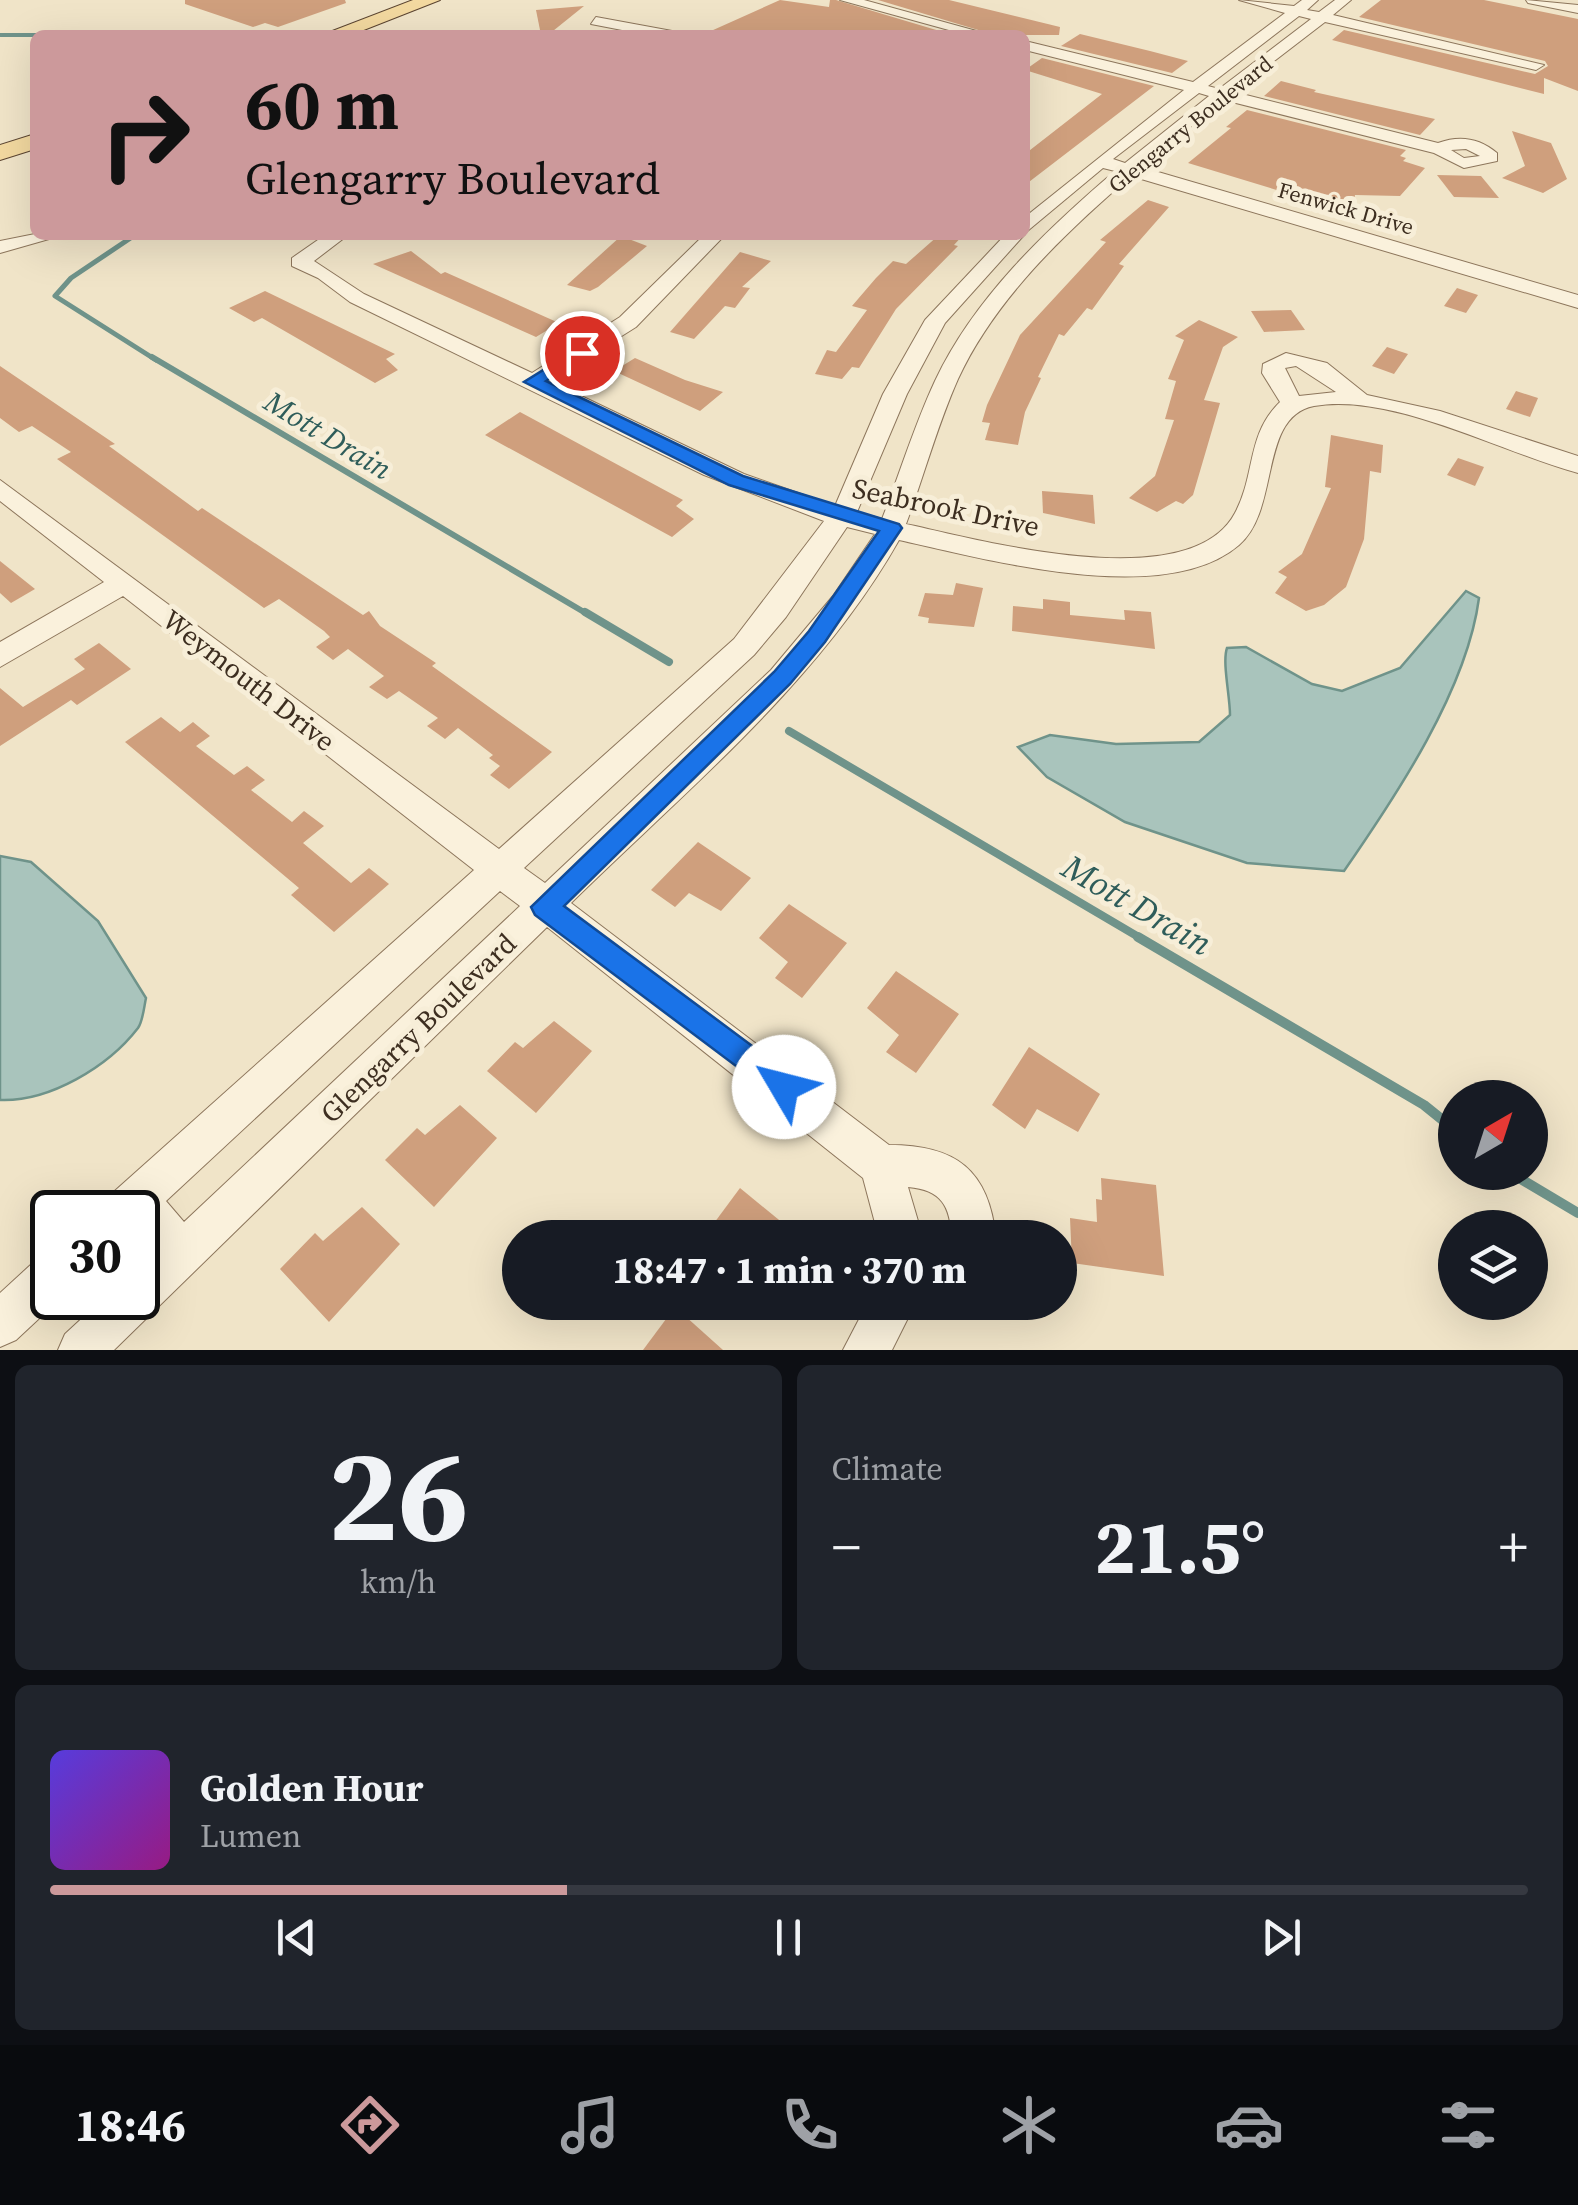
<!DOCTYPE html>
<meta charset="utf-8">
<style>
:root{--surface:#171b24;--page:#20242c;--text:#f1f3f6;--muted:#9ea1a6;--line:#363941;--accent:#cc999b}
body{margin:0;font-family:"Source Serif 4",serif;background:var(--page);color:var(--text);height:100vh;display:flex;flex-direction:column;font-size:38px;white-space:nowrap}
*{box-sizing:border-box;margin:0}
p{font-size:32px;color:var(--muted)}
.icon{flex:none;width:55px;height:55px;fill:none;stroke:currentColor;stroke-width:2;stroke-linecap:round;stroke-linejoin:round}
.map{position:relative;height:1350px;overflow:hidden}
.details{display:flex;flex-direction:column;gap:15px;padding:15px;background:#0d0f14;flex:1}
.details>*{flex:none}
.banner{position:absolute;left:30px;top:30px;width:1000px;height:210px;border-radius:15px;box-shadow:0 10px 40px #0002;background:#cc999b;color:#111;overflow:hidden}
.needle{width:65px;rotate:39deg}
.buttons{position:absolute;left:1438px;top:1080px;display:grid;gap:20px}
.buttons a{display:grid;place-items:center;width:110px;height:110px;border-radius:50%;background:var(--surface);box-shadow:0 10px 40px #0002;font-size:50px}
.speed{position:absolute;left:30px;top:1190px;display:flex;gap:20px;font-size:50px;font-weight:700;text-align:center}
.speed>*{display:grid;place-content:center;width:130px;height:130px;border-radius:50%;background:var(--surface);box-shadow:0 10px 40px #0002;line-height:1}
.speed .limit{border:5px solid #111;border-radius:15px;background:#fff;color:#111}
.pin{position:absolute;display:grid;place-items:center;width:85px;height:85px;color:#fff;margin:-42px;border:5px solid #fff;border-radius:50%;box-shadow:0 2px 10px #0007}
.me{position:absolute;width:110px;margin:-55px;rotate:307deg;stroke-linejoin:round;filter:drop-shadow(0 0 8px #0008)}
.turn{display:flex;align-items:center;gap:35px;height:210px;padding:0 50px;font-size:45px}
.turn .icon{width:130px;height:130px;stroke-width:2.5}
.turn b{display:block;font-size:70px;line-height:85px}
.big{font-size:75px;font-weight:800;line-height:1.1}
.details .card{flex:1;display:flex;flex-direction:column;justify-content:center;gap:15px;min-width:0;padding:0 35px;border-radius:15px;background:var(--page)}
.details .dial{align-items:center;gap:0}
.dial b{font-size:130px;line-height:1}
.song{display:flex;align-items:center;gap:30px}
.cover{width:120px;height:120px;border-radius:15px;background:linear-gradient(135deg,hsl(250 70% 55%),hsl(310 70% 35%))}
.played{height:10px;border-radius:5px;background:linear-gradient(90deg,var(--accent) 35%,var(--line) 35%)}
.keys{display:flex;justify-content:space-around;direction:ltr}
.heat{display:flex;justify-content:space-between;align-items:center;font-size:55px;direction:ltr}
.details .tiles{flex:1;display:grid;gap:15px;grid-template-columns:1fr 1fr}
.card:last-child{grid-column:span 2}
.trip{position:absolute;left:502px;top:1220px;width:575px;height:100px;border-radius:50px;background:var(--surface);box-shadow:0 10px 40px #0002;font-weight:800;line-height:100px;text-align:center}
.tab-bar{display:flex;height:160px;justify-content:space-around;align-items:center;background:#090b0e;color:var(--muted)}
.tab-bar .icon{width:70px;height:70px}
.tab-bar .selected{color:var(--accent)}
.tab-bar b{font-size:45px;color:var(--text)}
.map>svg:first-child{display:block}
</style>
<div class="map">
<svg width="1578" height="1350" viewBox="0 0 1578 1350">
<rect width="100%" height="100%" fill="#f0e4c8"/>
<!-- water -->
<g fill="#a9c4bc" stroke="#6f938a" stroke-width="2.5">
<path d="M1466,591l13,7c-12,92 -83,198 -135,273l-97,-8 -122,-41 -78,-45 -29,-30 32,-12 66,9 83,-2 31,-27c0,-19 -8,-53 -3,-67l19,-1 66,37 30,7 58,-23z"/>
<path d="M0,856l31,6 67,59 48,77c-2,9 -3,23 -8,30 -30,39 -89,74 -138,72z"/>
</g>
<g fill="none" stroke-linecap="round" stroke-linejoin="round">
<!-- stream-far4 -->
<polyline stroke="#6f938a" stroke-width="4" points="0,35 36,35"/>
<!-- stream-far3 -->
<polyline stroke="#6f938a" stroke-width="5" points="135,235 71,278 55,296 156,360"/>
<!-- stream-far2 -->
<polyline stroke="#6f938a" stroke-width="6" points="152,357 589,615"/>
<!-- stream-far1 -->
<g stroke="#6f938a" stroke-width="8">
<polyline points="585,612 669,662"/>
<polyline points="789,731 1142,939"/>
</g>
<!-- stream -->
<g stroke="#6f938a" stroke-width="10">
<polyline points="1138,937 1424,1105 1455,1130"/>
<polyline points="1509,1172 1578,1213"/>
</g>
</g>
<!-- building -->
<g fill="#cf9f7d">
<polygon points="185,0 345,0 346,3 278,27 265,23 253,27 185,4"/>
<polygon points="780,0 829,7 830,0 836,0 953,35 702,35"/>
<polygon points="878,0 949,0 1060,27 1059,35 995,35"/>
<polygon points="1381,0 1484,0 1578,19 1578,91 1544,78 1544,94 1332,40 1344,30 1535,74 1548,66 1545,61 1359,17"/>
<polygon points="584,6 548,35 541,35 536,10"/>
<polygon points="1080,34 1150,51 1188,61 1172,73 1061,46"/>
<polygon points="1042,58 1154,86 1025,185 1025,154 1102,94 1025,70"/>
<polygon points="1281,81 1316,90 1314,92 1435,119 1420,135 1264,96"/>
<polygon points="1247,110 1406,150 1400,156 1406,158 1403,161 1425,168 1400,196 1355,195 1352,213 1188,163 1231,128 1226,127"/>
<polygon points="1512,131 1551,143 1567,179 1543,193 1502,178 1525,166"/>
<polygon points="1437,175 1481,176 1499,198 1454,197"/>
<polygon points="1148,200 1169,207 1119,264 1124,266 1092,310 1087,308 1064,336 1059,334 1038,377 1041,378 1025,412 1018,445 985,440 990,423 982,422 987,405 1020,335 1106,242 1100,240"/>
<polygon points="939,235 963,235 954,245 958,246 896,309 859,368 852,367 842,379 815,374 827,350 836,352 867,310 852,306 876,278 893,261 906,264"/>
<polygon points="621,236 647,246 598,287 590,291 567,285"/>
<polygon points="411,251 441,274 445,272 559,323 536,337 373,264"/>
<polygon points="740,252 771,261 742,287 750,288 735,308 725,306 694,339 670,332"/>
<polygon points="1457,288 1478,295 1466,313 1444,306"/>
<polygon points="265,291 395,354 386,359 398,370 375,383 262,318 254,322 229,308"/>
<polygon points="1291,310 1305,330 1264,332 1251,311"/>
<polygon points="1199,320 1238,337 1223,347 1204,400 1220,403 1193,495 1183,504 1176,501 1157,512 1129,498 1155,476 1174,420 1165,419 1176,381 1168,379 1184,340 1175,336"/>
<polygon points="1387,347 1408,354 1394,374 1372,366"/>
<polygon points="635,358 685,380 723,392 700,411 614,371"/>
<polygon points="0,366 115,444 109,446 198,511 202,508 363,615 369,611 380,626 436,663 432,666 552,752 509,789 490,775 500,766 489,758 493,755 458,728 445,739 427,726 438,718 399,691 387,699 369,687 384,676 348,649 333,660 316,647 330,637 324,631 279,599 264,608 57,459 71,452 32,426 19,432 0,418"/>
<polygon points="1516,391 1538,398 1530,417 1506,409"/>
<polygon points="520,412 683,500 676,506 694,519 672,537 485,435"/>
<polygon points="1331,435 1383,445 1381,473 1370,471 1364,539 1346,587 1324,605 1306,611 1275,593 1287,577 1278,572 1302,554 1331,488 1325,487"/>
<polygon points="1458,458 1484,467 1475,486 1447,475"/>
<polygon points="1042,491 1093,495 1095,524 1043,513"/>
<polygon points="0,561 35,589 11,603 0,593"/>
<polygon points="956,583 983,588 974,627 928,623 929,618 918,616 925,593 953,595"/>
<polygon points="1043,599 1070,602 1070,615 1125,620 1124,610 1151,612 1155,649 1012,631 1013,606 1043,609"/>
<polygon points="99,643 131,669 77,705 71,700 0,746 0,688 23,707 85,669 74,659"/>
<polygon points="161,717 180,732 193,722 210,736 196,746 234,775 247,766 265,780 251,790 292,822 304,811 324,826 303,843 351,883 369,868 389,884 334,932 291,895 299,888 125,742"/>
<polygon points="698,842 751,878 721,911 689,893 675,907 651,890"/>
<polygon points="789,904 847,943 802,998 775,978 788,962 759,938"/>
<polygon points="896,971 959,1014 916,1073 886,1052 899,1035 867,1008"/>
<polygon points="554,1021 592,1051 536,1113 487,1071 515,1042 523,1048"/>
<polygon points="1029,1047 1100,1094 1078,1132 1037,1109 1025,1129 992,1105"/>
<polygon points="460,1105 497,1138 434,1207 385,1160 417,1128 425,1135"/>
<polygon points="1101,1178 1156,1185 1164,1276 1072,1263 1070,1218 1097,1222 1096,1199 1102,1200"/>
<polygon points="740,1188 801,1238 703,1238"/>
<polygon points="362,1207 400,1244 329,1322 280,1269 315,1233 323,1241"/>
<polygon points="675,1307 723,1350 643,1350"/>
</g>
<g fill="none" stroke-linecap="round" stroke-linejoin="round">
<defs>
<g id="minor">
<polygon points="840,0 864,0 991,35 967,35"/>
<path d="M1239,0l55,6 8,-6h16l-11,10 12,2 16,-12h16l-18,15 211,50 -8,5 -211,-48 -91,70 204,51c22,-8 41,-5 59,10v8l-33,7 -30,-15 -210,-53 -83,67 437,128v13l-447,-132c-66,57 -136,123 -173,203 -21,47 -34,97 -52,145 74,16 284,74 329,-11 21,-39 11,-78 45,-111l-18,-29 1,-9 23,-11 41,10 40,32 73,16 138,45v17c-75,-20 -186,-81 -264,-67 -56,11 -33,103 -75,139 -74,64 -254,14 -340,-5 -80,142 -213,250 -328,363l318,242c67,0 100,25 107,93h-44c-2,-32 -10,-48 -44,-51l15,51h-44l-16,-60 -316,-251 -433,423h-56l7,-16 39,-36h34v-32l14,-14 -14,-18v-22h-36l6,-15 366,-327 -351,-274 -123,71v-25l104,-60 -104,-81v-21l499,369 235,-210 90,-118 -120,-46 -354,-173 -32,-24 -26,-12v-8l33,-23h23l-34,26 50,33 168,79 88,-56 84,-82h21l-89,92 -86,54 194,93 91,32 48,-112 42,-74 80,-85 20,-1 -80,89 -38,71 -50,118 25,7c18,-46 32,-93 53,-138 39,-83 111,-151 180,-210l-12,-3 -78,65v-16l159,-127 -159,-40v-9l168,41 92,-69zM1299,16l12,3 -92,70 -11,-3zM1199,93l10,3 -84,67 -12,-4zM1466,149l14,7 -16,2 -13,-8zM1296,366l40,26 -37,4 -14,-28zM847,527l28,7 -42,62 -62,74 -226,213 -21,-15 230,-213 32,-38zM500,891l20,15 -336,316 -18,-21z"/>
<polygon points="1526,0 1578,5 1578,13 1528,3"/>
<polygon points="596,17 672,31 679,35 648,35 591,24"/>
<polygon points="35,234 49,239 0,253 0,241"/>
<polygon points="52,1254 52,1298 61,1298 16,1340 0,1347 0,1293 36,1260"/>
<polygon points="868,1302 916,1302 892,1350 843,1350"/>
</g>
<g id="major">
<polygon points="413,0 440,0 351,35 322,35"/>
<polygon points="35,134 35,149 0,160 0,145"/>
</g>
</defs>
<!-- minor casing -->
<use href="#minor" stroke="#8d765c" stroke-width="2"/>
<!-- major casing -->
<use href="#major" stroke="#5b4430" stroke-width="2"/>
<!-- minor -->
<use href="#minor" fill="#faf1dc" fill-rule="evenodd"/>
<!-- major -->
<use href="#major" fill="#f3d9a0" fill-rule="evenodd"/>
</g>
<!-- route -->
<polygon fill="#1a73e8" stroke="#114b97" stroke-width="2.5" points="577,349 591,353 546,381 743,476 899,524 902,528 825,642 790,684 564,906 794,1077 799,1087 794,1098 784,1102 535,915 531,907 774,672 809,631 879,531 729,485 524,382"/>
<g text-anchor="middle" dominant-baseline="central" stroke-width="10" stroke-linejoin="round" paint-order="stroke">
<!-- far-street labels -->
<g font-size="22" fill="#3d2e20" stroke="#f7eed8">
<text transform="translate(1190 124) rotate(-39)">Glengarry Boulevard</text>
<text transform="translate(1346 208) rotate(16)">Fenwick Drive</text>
</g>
<!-- street labels -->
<g font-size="28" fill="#3d2e20" stroke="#f7eed8">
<text transform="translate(946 507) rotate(12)">Seabrook Drive</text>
<text transform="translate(249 680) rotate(38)">Weymouth Drive</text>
<text transform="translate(418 1028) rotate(-44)">Glengarry Boulevard</text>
</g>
<!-- water labels -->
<g font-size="30" font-style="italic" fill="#2f5d5a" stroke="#f7eed8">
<text transform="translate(328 435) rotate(31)">Mott Drain</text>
</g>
<!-- near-water labels -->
<g font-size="35" font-style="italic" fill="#2f5d5a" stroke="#f7eed8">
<text transform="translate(1137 905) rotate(30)">Mott Drain</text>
</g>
</g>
</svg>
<div class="buttons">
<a><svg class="needle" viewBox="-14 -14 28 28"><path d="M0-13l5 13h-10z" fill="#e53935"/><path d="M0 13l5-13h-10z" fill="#9ea1a6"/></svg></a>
<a><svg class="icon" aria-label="layers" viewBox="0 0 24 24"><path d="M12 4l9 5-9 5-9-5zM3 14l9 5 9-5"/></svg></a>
</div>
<div class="speed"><div class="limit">30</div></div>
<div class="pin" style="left:582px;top:353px;background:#d93025"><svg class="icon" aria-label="arrive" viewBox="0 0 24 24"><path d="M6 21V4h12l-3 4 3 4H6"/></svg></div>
<svg class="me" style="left:784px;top:1087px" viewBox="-20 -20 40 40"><circle r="19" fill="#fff"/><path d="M0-13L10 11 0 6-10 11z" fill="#1a73e8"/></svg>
<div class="trip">18:47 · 1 min · 370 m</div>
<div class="banner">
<div class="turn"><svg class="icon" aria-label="right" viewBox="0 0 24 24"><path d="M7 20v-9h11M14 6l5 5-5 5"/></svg><div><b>60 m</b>Glengarry Boulevard</div></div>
</div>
</div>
<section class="details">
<div class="tiles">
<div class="card dial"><b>26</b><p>km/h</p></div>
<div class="card"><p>Climate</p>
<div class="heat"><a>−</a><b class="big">21.5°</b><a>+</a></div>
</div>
<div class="card">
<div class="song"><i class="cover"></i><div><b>Golden Hour</b><p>Lumen</p></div></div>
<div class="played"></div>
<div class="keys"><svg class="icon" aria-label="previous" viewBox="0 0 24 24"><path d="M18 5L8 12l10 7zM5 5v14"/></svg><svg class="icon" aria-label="pause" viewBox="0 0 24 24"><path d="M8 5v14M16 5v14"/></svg><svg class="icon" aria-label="next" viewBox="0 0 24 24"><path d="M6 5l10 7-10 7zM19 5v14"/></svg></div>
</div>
</div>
</section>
<nav class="tab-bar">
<b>18:46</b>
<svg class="icon selected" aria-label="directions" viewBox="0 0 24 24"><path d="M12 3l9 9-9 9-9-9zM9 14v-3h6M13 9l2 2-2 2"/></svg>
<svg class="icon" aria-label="music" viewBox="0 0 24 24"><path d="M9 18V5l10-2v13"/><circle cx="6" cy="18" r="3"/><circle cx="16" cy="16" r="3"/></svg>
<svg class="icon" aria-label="phone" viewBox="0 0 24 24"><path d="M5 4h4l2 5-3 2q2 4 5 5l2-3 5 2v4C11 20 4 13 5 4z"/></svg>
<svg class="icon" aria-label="climate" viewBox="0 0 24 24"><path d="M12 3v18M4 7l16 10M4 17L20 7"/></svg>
<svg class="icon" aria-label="car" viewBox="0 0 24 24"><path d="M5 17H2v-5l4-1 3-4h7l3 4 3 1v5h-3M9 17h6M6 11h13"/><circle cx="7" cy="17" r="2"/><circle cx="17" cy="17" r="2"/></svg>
<svg class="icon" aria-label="filters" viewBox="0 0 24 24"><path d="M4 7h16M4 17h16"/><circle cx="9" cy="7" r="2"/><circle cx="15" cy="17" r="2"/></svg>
</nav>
